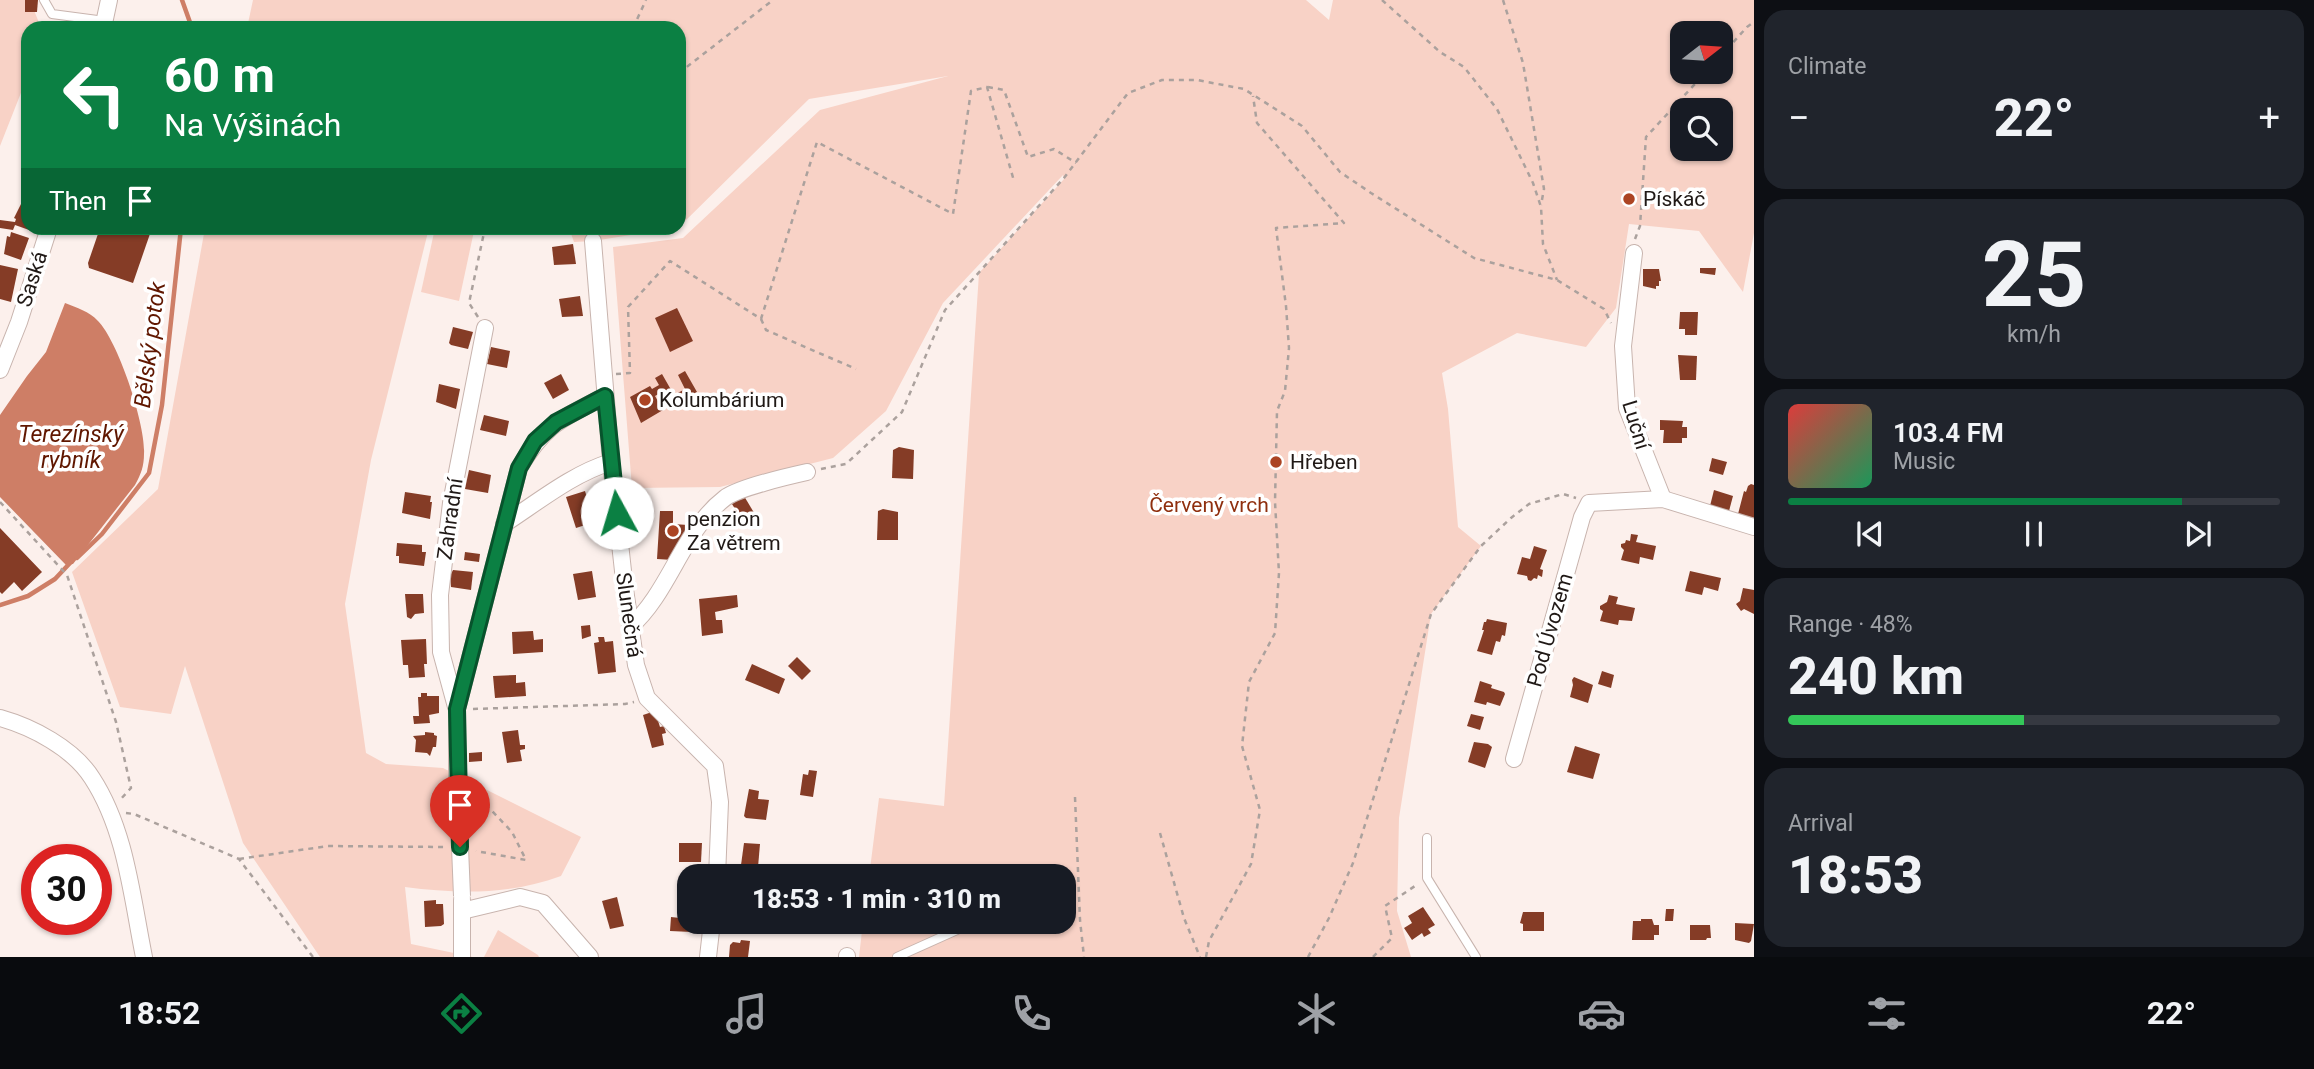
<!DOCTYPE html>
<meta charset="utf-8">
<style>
:root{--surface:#171b24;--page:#20242c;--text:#f1f3f6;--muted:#9ea1a6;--line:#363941;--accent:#0b8043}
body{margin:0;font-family:Roboto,sans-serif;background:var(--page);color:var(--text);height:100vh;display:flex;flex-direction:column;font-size:26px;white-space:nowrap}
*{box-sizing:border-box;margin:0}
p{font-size:23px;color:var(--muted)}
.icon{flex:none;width:38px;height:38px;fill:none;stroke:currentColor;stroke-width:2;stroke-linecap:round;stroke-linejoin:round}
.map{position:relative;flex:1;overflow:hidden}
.sheet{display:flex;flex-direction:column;gap:10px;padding:10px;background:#0d0f14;width:560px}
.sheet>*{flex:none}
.guide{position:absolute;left:21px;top:21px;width:665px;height:214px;border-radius:21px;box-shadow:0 2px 5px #0004;background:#0b8043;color:#fff;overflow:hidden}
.needle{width:46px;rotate:73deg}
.tools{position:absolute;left:1670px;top:21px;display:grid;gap:14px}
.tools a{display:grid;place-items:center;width:63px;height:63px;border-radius:14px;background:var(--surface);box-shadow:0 2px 5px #0004;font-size:35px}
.speed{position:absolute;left:21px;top:844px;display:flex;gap:14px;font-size:35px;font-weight:700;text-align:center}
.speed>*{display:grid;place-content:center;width:91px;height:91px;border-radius:50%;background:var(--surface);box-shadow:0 2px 5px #0004;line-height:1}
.speed .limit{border:10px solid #d22;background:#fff;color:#111}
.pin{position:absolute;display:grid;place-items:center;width:60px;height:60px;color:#fff;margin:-72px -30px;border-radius:50% 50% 50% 0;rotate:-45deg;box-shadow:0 0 7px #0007}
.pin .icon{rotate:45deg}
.me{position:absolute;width:77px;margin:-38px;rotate:354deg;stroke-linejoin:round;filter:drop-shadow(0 0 5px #0008)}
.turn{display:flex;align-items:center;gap:24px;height:147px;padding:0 28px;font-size:32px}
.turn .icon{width:91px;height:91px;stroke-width:2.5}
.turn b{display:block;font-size:49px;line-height:60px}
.then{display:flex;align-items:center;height:66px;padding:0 28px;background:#0003;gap:14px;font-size:26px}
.big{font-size:52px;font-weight:800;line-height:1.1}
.sheet .tile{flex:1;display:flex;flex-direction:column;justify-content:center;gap:10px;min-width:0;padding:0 24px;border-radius:21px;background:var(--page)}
.sheet .dial{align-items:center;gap:0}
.dial b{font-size:91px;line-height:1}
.song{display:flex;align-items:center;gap:21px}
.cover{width:84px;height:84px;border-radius:10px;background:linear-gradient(135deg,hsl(0 70% 55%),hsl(150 70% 35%))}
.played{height:7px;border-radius:4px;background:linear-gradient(90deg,var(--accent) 80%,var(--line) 80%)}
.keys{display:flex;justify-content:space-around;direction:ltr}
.heat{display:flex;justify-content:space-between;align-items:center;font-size:38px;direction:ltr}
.charge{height:10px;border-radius:5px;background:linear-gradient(90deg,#34c759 48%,var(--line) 0)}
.trip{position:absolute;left:677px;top:864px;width:399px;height:70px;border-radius:21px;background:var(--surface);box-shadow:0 2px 5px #0004;font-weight:800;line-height:70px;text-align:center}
.tabs{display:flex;height:112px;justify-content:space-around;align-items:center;background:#090b0e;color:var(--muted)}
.tabs .icon{width:49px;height:49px}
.tabs .active{color:var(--accent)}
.tabs b{font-size:32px;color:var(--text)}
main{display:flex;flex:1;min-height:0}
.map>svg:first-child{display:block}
</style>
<main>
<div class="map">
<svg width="1754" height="957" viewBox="0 0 1754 957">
<rect width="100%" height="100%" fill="#fcf0ec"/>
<!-- green -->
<g fill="#f8d2c6" fill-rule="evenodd">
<polygon points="0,0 30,0 41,28 28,28 28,75 0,146"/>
<path d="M253,0h1053l23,20 4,-20h421v233l-11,59 -44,-61 -70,-7 -13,84 -30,39 -69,-14 -75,40 6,36 10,118 23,19 -50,68 -32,204 -2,93 14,46h-552l4,-35h201v-45h-195l10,-79 65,8 35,-533 85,-94 -1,-4 -120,128 -57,108 -53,47 -113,29 -88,1 -19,-241 70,-9 137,-128 128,-34 -139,23 -130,128v-199h-432zM1682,33h38v39h-38zM1682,110h38v39h-38z"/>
<path d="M205,228h224l-58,232 -26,144 21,149 20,11 57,4 138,69 -20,39c-52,19 -102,18 -156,11l6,57 62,13h-153l-77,-114 -58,-177 -14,48 -51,-7 -48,-135 86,-83z"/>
<polygon points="435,228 458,228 474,231 459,301 421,292"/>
<polygon points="569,228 675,228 593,241 574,242"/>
<polygon points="498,930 538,955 539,957 484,957"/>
</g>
<!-- water -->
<path fill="#ce7e66" d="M65,303c12,5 24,8 33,18 20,20 48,104 46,133 0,12 -3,20 -9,31l-62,79 -7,1 -66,-68v-82l27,-39 19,-24z"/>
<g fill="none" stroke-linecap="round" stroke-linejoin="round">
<!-- stream -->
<g stroke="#ce7e66" stroke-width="4.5">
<polyline points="182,0 192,28"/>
<polyline points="77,558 102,534 149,473 162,405 181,228"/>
<polyline points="0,605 28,596 55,579 70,563"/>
</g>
</g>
<!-- building -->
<g fill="#853c26">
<polygon points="25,0 38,0 37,12 25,12"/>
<polygon points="23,200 28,201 28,228 33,228 32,231 15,225 13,230 0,228 0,220 15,222 16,219 14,218"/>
<polygon points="100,228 152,228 133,283 89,268 88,263"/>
<polygon points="11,232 29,238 21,260 4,254 7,236 10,237"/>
<polygon points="573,244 576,264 554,265 552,247"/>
<polygon points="0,265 18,269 11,302 0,299"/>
<polygon points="1700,268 1716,268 1715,275 1700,273"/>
<polygon points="1643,269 1659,269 1661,281 1659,281 1659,286 1656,286 1656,289 1643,286"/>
<polygon points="580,296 583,316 562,317 559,299"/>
<polygon points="677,308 693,341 670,352 655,318"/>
<polygon points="1680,312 1698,312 1697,335 1685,335 1685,329 1679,329"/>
<polygon points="453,327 473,332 468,349 451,345 449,343"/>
<polygon points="491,347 510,351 507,368 487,364"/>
<polygon points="1678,355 1697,356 1696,380 1680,380"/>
<polygon points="685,371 697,392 670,406 662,392 655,396 663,410 641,423 630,397 650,386 652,389 659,385 655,378 662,374 674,395 685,389 678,375"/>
<polygon points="561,374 569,390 553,399 544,383"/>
<polygon points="439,384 460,389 456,409 436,402"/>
<polygon points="484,415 509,421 506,436 480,430"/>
<polygon points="1660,420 1683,421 1682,427 1687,427 1687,438 1682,438 1682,443 1663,443 1664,430 1660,430"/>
<polygon points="899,447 914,450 913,479 892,478 893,450"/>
<polygon points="1712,458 1727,462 1723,475 1709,471"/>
<polygon points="469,470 491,475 488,493 465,489"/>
<polygon points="1751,484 1754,485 1754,518 1738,514 1744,491 1746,492 1748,486"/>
<polygon points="1714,490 1733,496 1729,511 1710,506"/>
<polygon points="585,491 591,511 604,507 607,518 576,528 566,497"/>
<polygon points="405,492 431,496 430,502 432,502 430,519 402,513"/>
<polygon points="744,496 756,516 744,523 732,504"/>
<polygon points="883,509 898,512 898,540 877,540 878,511"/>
<polygon points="660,511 673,511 673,524 688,525 687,537 683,544 678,544 678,553 673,560 657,559"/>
<polygon points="0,528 42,572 22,591 14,582 2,594 0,592"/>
<polygon points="1631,534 1638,535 1636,542 1656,546 1653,560 1640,557 1639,564 1621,560 1624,550 1621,547 1621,544 1625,543 1626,540 1630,541"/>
<polygon points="397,543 422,545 422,552 426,552 424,566 399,563 399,556 396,556"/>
<polygon points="1534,546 1547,550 1540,569 1543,570 1542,577 1538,575 1537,579 1534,578 1531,581 1528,580 1527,576 1517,574 1522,557 1530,559"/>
<polygon points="465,552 480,554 479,562 464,560"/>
<polygon points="453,570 473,572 471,590 451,587 450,576"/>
<polygon points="592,571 596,597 578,600 573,574"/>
<polygon points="1690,571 1721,578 1718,591 1704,587 1702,595 1685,591"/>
<polygon points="1743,588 1754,590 1754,614 1744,609 1741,611 1736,604 1740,601"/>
<polygon points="405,594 423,594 424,613 415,614 411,619 407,617"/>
<polygon points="737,595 738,607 715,612 716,620 722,620 723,633 702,636 699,599"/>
<polygon points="1609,595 1618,597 1616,604 1635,608 1632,621 1619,620 1618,625 1600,621 1603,611 1600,609 1600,606 1607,602"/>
<polygon points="1487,619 1507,623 1505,636 1502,635 1500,642 1496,641 1492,655 1477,651 1484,630 1482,630 1484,622 1486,622"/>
<polygon points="590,625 591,636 582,639 581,626"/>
<polygon points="533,631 534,640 543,639 543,652 513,654 512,632"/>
<polygon points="598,637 604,637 605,642 613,641 616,672 598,674 594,643 599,642"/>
<polygon points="426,639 427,664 424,664 425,677 409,678 408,665 403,665 401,640"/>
<polygon points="797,657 811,671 802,680 788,666"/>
<polygon points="752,664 785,679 779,694 745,680"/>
<polygon points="1602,671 1614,675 1611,688 1598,684"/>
<polygon points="516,675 516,683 525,682 526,696 495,698 493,676"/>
<polygon points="1574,677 1593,685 1588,703 1570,697 1573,685 1572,680"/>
<polygon points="1480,681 1492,685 1491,688 1504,692 1505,694 1500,706 1487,702 1486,705 1474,702"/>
<polygon points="421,693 427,693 427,696 439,696 439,713 429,715 430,723 414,724 413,716 419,716 418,697 421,697"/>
<polygon points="655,711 660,727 664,726 666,733 662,734 664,745 652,748 643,715"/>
<polygon points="1471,714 1484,717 1480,730 1467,726"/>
<polygon points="518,730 520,745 525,745 525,749 520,750 522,761 507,763 502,732"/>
<polygon points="425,732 434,733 434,735 437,736 436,747 433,747 430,756 427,753 415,752 416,740 413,736 425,735"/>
<polygon points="1474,742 1488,744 1492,747 1485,768 1468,762"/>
<polygon points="1575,746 1600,754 1593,779 1567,772"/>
<polygon points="482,752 482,761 469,762 469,753"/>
<polygon points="809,770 817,771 813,797 800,795 803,774 808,775"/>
<polygon points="749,789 759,791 758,799 769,800 766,820 746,818 744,816"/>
<polygon points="679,843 702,843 701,862 679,862"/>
<polygon points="744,843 760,844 758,867 741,865"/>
<polygon points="725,864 738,865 737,877 723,877"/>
<polygon points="617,897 624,926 610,929 602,901"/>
<polygon points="436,900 436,904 443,904 444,924 441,926 425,927 424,901"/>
<polygon points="681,902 690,902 692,932 670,931 671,917 680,918"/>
<polygon points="1423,907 1435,925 1428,929 1431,933 1424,937 1422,933 1412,940 1404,928 1412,923 1408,916"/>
<polygon points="1666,909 1674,909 1673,921 1665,921"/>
<polygon points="1523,912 1544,912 1544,931 1523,931 1523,924 1520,923"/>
<polygon points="1641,919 1652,919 1654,925 1659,925 1659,935 1654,935 1654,940 1632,940 1633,921 1641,921"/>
<polygon points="1735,923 1754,924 1751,941 1749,943 1735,940"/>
<polygon points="1690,925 1710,925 1711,938 1707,938 1706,940 1690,940"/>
<polygon points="741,940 750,941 748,957 729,957 730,945 733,942 740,943"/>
</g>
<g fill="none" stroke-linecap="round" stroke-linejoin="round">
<defs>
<g id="service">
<polyline points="44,0 52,14 105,21"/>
<polyline points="1427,838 1427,878 1476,957"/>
<polyline points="897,957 957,930 968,922"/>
</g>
<g id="minor">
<polyline points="103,28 109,0"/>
<polyline points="593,241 611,462 625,589 636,665 647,698 715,766 720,802 717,877"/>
<polyline points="1634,253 1623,346 1627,408 1663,499"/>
<polyline points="0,370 19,322 49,228"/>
<path d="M504,524c34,-22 68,-50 107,-62"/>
<path d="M630,627c40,-35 52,-96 95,-129 13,-10 64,-22 82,-26"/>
<polyline points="456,707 441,652 440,595 451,503 485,328"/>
<path d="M0,718c32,9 73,30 92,60 34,52 40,120 52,179"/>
<polyline points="1514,759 1582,517 1589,503 1663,499 1754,527"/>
<path d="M457,774v-65l62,-241c26,-44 42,-49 86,-72"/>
<polyline points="462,900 462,957"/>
<polyline points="462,911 520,897 543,903 590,957"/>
<polyline points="708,957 712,922"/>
<polyline points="847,957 847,956"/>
</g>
</defs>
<!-- service casing -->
<use href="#service" stroke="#c8b4ae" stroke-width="10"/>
<!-- minor casing -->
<use href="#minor" stroke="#c8b4ae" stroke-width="18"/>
<!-- path -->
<g stroke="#aba19d" stroke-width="2.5" stroke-dasharray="5 5" stroke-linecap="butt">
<polyline points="1382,0 1440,52 1464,67 1497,109 1533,183 1541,207 1543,244 1557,280"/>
<polyline points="1503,0 1523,63 1544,189 1541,205"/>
<polyline points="633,28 646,0"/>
<polyline points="1720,57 1747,27 1754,22"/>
<polyline points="679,73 773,0"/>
<polyline points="988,87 1004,90 1028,157 1054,149 1076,163"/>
<polyline points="1635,239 1640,226 1646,137 1706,72"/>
<polyline points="478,317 469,303 485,228"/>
<polyline points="761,319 766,330 856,369"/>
<polyline points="616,374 630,373 628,307 670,261 761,319 817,142 953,214 971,91 987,87 1014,181"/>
<polyline points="821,469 846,464 902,412 945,310 1064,178 1128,93 1162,80 1197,80 1244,89 1302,126 1340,172 1371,193 1474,258 1557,280 1604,309 1611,323"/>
<polyline points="0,502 67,575 116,722 131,788 119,801"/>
<polyline points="473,709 625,704 634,702"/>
<polyline points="472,790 512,832 526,860 476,851"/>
<polyline points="1075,797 1080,920 1084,957"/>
<polyline points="126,813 134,814 239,859 313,957"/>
<polyline points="1160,833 1184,918 1200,957"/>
<polyline points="239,859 328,846 445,847"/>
<polyline points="1206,957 1209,941 1251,864 1260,810 1242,746 1249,682 1275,633 1279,573 1275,502 1277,411 1285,391 1289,348 1286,306 1276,228 1344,223 1257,123 1253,96"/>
<polyline points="1308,957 1329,918 1353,863 1431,614 1481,546 1511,518 1529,504 1563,494 1576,498"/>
<polyline points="1373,957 1392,938 1385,906 1418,884"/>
</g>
<!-- service -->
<use href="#service" stroke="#fff" stroke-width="8"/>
<!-- minor -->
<use href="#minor" stroke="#fff" stroke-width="16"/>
<defs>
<polyline id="minor-bridge" points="457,774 462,896"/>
</defs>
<!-- minor-bridge casing -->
<use href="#minor-bridge" stroke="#c8b4ae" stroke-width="18" stroke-linecap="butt"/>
<!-- minor-bridge -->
<use href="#minor-bridge" stroke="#fff" stroke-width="16"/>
</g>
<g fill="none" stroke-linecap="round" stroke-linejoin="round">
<defs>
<polyline id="route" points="460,847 457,709 519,468 535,441 556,422 605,396 617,513"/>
</defs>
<!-- route casing -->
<use href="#route" stroke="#07532c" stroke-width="18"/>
<!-- route -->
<use href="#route" stroke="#0b8043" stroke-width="12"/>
</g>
<!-- markers -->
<g fill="#ac4423" stroke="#fff" stroke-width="2.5">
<circle cx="1629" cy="199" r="7"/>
<circle cx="645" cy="400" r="7"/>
<circle cx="1276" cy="462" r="7"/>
<circle cx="673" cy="531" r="7"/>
</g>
<g text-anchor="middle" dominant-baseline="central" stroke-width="7" stroke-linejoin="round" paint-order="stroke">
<!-- poi labels -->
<g font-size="21" fill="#201916" stroke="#fff" text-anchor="start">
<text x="1643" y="199">Pískáč</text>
<text x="659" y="400">Kolumbárium</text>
<text x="1290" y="462">Hřeben</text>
<text x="687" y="519">penzion<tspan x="687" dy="24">Za větrem</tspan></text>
</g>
<!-- street labels -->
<g font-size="21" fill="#201916" stroke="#fff">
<text transform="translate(32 279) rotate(-72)">Saská</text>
<text transform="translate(1636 425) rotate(73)">Luční</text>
<text transform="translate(450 519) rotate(-82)">Zahradní</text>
<text transform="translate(629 615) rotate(82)">Slunečná</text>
<text transform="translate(1550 630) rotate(-74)">Pod Úvozem</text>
</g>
<!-- park labels -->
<g font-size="21" fill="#8f2f0e" stroke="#fff">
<text x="1209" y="505">Červený vrch</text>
</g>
<!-- water labels -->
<g font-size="23" font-style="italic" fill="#601700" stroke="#fff">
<text transform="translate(150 345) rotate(-83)">Bělský potok</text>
<text x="71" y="434">Terezínský<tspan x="71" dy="26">rybník</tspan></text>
</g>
</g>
</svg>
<div class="tools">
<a><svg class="needle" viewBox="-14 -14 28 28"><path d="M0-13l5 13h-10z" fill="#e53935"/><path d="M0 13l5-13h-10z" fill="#9ea1a6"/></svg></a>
<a><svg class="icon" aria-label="search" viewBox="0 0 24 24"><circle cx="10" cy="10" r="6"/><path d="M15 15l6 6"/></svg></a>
</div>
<div class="speed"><div class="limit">30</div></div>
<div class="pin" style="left:460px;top:847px;background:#d93025"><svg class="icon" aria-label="arrive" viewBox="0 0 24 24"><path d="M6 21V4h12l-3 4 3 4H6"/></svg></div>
<svg class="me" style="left:617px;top:513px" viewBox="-20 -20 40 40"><circle r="19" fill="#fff"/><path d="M0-13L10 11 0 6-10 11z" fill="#0b8043"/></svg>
<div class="trip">18:53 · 1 min · 310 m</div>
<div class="guide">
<div class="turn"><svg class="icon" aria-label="left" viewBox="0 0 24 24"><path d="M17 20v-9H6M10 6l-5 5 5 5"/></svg><div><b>60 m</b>Na Výšinách</div></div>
<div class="then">Then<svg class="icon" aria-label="arrive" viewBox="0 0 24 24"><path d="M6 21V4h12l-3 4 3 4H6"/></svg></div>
</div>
</div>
<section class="sheet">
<div class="tile"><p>Climate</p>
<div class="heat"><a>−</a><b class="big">22°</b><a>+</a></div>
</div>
<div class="tile dial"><b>25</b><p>km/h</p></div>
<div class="tile">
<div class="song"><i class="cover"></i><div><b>103.4 FM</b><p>Music</p></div></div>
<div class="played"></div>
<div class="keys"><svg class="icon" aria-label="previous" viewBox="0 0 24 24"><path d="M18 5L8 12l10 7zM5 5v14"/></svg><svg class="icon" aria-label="pause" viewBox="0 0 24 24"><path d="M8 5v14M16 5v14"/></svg><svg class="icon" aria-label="next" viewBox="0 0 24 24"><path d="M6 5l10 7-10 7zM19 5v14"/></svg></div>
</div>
<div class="tile"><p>Range · 48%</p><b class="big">240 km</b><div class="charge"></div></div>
<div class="tile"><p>Arrival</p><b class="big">18:53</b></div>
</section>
</main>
<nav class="tabs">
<b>18:52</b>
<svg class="icon active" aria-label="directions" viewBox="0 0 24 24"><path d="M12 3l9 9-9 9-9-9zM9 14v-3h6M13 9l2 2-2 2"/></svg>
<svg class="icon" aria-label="music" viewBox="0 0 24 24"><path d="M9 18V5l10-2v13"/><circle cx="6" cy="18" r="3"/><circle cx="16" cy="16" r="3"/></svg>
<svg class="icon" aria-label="phone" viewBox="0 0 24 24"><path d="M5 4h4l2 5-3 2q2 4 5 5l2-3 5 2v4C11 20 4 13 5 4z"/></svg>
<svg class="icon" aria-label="climate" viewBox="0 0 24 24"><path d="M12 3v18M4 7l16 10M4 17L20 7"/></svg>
<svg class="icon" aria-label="car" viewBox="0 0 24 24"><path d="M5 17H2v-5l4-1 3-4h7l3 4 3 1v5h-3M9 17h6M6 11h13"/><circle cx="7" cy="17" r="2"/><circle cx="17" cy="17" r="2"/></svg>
<svg class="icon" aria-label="filters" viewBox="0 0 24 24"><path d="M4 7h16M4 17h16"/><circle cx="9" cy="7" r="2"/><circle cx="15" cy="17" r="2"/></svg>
<b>22°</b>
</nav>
